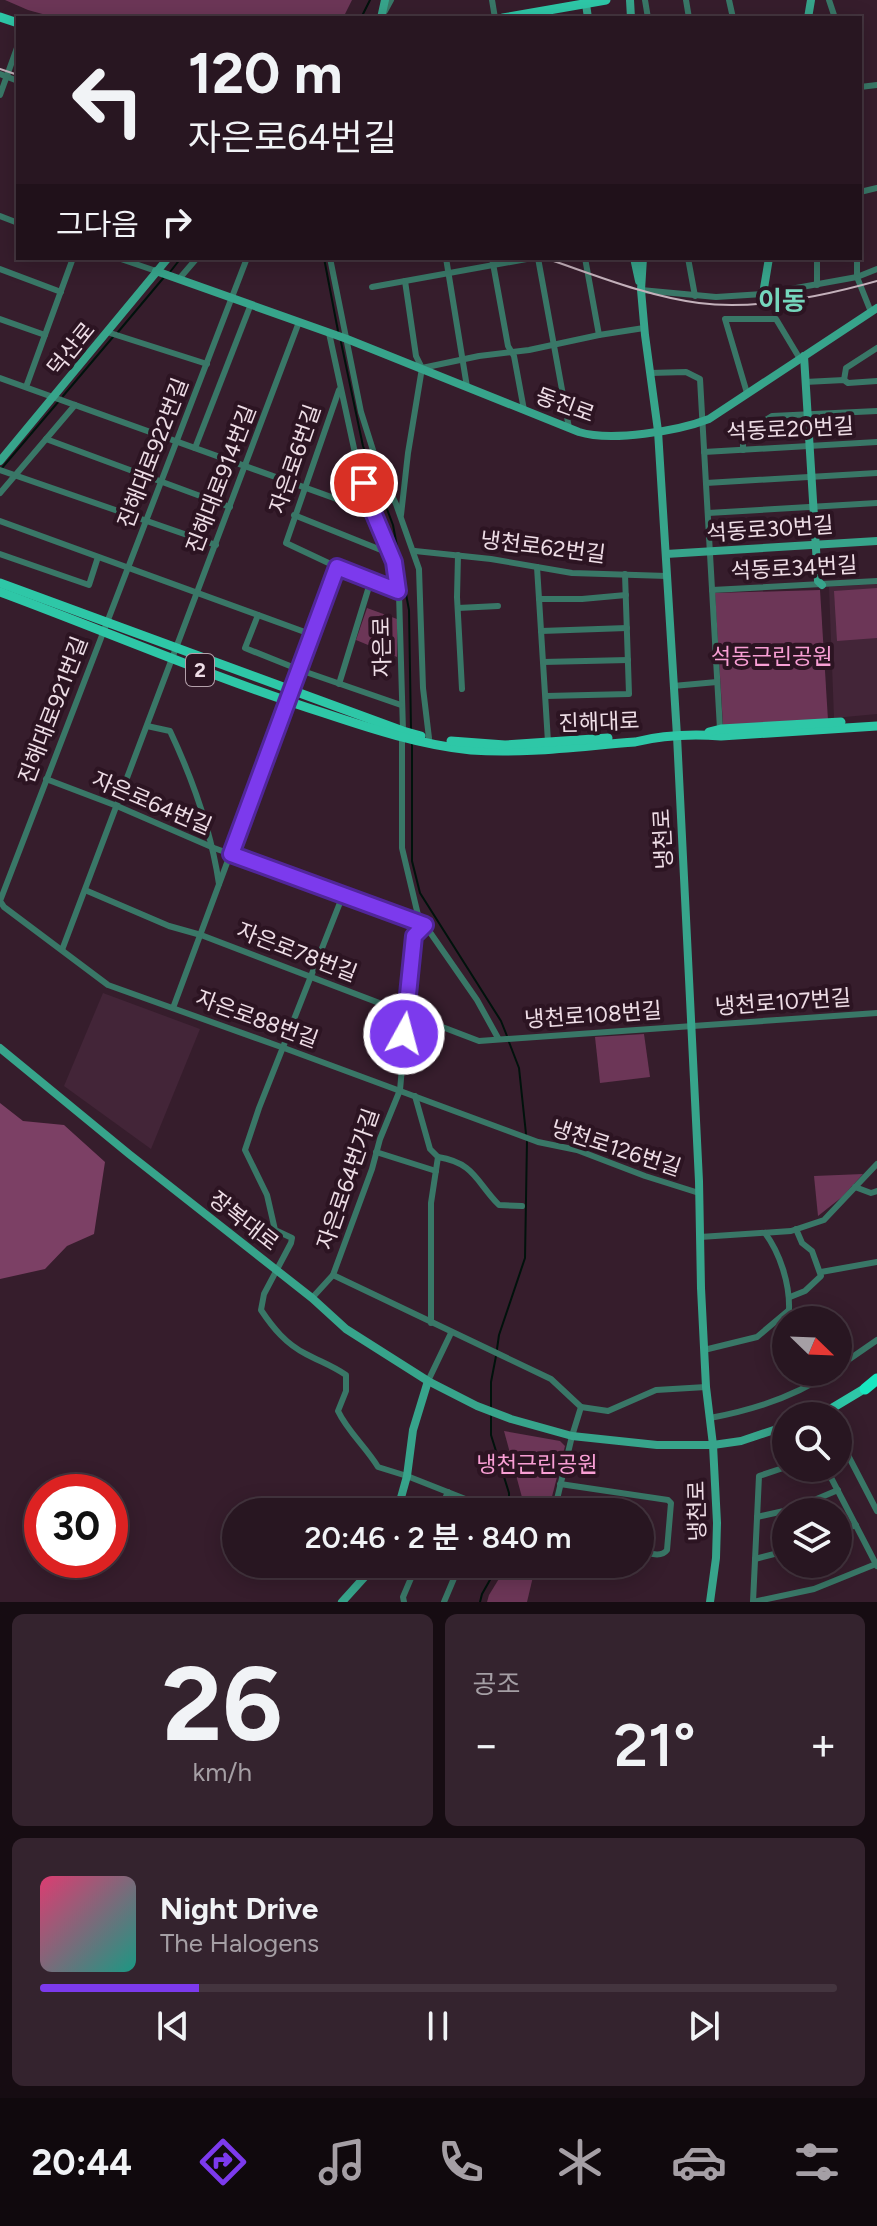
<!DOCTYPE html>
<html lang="ko">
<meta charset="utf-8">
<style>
:root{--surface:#281621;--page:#34232e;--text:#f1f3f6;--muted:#a59fa5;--line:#44353f;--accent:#7c3aed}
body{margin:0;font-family:Figtree,"Noto Sans KR",sans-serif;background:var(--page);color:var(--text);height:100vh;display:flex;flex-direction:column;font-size:30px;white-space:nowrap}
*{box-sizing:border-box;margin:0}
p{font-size:26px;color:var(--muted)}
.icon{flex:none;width:44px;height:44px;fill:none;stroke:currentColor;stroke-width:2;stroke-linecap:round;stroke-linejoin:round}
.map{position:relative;height:1602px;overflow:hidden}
.drawer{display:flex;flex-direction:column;gap:12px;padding:12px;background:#160c12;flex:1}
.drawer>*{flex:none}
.guide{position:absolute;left:16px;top:16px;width:846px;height:244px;border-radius:0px;box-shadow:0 4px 20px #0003,0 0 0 2px var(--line);background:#281621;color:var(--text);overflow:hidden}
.needle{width:52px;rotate:113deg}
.buttons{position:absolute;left:772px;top:1306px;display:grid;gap:16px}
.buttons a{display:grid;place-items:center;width:80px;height:80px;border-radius:50%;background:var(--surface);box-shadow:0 4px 20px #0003,0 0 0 2px var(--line);font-size:40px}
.speed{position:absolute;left:24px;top:1474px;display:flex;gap:16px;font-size:40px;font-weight:700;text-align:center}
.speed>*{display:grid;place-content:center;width:104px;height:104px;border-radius:50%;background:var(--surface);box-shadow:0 4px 20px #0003,0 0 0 2px var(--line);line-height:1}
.speed .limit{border:12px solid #d22;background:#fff;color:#111}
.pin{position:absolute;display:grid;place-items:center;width:68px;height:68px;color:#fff;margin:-34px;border:4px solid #fff;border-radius:50%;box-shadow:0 2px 8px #0007}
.me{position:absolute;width:88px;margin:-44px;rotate:7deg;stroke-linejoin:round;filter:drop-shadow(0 0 6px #0008)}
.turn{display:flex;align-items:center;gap:28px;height:168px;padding:0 40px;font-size:36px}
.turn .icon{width:104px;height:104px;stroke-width:2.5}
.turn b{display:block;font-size:56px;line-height:68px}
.then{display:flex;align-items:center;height:76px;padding:0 40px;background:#0003;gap:16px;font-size:30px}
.big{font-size:60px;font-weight:600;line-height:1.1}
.drawer .tile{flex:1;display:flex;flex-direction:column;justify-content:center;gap:12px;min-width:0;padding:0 28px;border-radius:12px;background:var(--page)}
.drawer .dial{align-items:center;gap:0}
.dial b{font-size:104px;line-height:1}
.song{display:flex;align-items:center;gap:24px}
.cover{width:96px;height:96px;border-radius:12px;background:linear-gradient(135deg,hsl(340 70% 55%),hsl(170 70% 35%))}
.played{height:8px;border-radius:4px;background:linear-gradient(90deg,var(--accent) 20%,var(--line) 20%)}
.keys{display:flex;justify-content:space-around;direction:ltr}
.heat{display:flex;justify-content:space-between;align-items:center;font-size:44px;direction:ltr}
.drawer .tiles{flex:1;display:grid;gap:12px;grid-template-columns:1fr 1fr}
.tile:last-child{grid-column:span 2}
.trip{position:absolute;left:222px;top:1498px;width:432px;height:80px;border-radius:40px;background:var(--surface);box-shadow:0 4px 20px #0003,0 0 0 2px var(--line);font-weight:600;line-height:80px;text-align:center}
.tabs{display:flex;height:128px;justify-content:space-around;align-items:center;background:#10090d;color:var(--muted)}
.tabs .icon{width:56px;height:56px}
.tabs .selected{color:var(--accent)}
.tabs b{font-size:36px;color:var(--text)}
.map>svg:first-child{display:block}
</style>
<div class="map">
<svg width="877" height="1602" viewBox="0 0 877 1602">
<rect width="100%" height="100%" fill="#361d2c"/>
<!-- built -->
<g fill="#432538">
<polygon points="877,584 877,714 834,718 829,587"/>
<polygon points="103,993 200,1029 151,1149 64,1086"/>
</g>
<!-- green -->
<g fill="#6c3657">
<polygon points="5,0 352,0 343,18 57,18 28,10"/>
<polygon points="877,588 877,638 837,641 834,591"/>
<polygon points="820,590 828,720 723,725 715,593"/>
<polygon points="367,608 397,619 397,657 356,640"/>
<polygon points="644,1034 650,1077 600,1083 595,1037"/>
<polygon points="863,1174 842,1197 818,1216 814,1176"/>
<polygon points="504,1431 560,1441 565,1446 548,1512 526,1512"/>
<polygon points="508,1564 536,1564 527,1602 487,1602 489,1595"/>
</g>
<!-- forest -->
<polygon fill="#7c4065" points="0,1103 23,1121 64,1125 105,1162 94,1234 67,1246 45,1269 0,1279"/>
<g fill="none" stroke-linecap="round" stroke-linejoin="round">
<!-- stream -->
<g stroke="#00120c" stroke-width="2">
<polyline points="361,18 370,0"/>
<polyline points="324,258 338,331"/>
<polyline points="170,272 181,258"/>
<polyline points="118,332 165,276"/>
<polyline points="341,342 363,446 393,525 409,610 411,730"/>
<polyline points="63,396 113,337"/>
<polyline points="1,469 59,401"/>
<polyline points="412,744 412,861 420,893 501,1021 507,1036"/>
<polyline points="509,1042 519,1068 526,1134"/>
<polyline points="497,1349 499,1335 525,1258 527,1140"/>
<polyline points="491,1409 491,1382 496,1356"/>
<polyline points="491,1415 491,1435 509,1493 509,1512"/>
<polyline points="480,1602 482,1594 499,1564"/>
</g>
<!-- street -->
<g stroke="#397767" stroke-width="6">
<polyline points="492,0 495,18"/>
<polyline points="645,0 648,18"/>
<polyline points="686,0 689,18"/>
<polyline points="729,0 733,18"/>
<polyline points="829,0 835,18"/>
<polyline points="385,11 391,0"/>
<polyline points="0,74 18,81"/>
<polyline points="860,87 877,85"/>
<polyline points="0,95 18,45"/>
<polyline points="860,192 877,188"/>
<polyline points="0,216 18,223"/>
<polyline points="118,258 156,271"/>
<polyline points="247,258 0,901 4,907 108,985 284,1048 538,1142 577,1150 645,1176 699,1193"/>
<polyline points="330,258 361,412 378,466 396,504 419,569 423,688 429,738"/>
<polyline points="446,258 467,387"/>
<polyline points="492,258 508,346 514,356 524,410"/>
<polyline points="538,258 569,428"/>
<polyline points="585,258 599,335"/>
<polyline points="688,258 695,296"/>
<polyline points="857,258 857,277 871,312"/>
<polyline points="0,269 61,292"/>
<polyline points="179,279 197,258"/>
<polyline points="405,281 416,356 422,368"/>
<polyline points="817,285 817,258"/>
<polyline points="372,287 532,258"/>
<polyline points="641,290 716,297 763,294 857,277 877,269"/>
<polyline points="0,319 45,335"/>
<polyline points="107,332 207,364"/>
<polyline points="329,333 355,453 373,512 394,562 399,594 403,731"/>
<polyline points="422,368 479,356 529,350 599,335 644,328"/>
<polyline points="650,373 686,372 700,379 720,729"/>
<polyline points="0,378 373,512"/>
<polyline points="844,380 846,368 877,348"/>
<polyline points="805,382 844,380 848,383 877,381"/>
<polyline points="26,387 73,258"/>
<polyline points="339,390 286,543 337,567 398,591"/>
<polyline points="747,393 725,319 776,319 800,359"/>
<polyline points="46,439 230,507"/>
<polyline points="195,448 251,304"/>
<polyline points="743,450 743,434 772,416 877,411"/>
<polyline points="704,452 877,442"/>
<polyline points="0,470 216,545"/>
<polyline points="706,483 877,473"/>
<polyline points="0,493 75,405"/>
<polyline points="708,513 877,503"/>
<polyline points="294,515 391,554"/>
<polyline points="401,515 408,453 422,368"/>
<polyline points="0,521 313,635"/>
<polyline points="415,551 491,559 572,573 667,576"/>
<polyline points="0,554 89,585 98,557"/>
<polyline points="458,555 457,597 462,689"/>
<polyline points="537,567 548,742"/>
<polyline points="712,590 877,581"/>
<polyline points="539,599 582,599 626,595"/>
<polyline points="458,608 498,606"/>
<polyline points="258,615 245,648 300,670 401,705"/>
<polyline points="541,631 627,628"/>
<polyline points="543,662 628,660"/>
<polyline points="339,684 371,580"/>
<polyline points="673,686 717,682"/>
<polyline points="546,696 629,694 625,574"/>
<path d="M147,726l23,5c23,49 41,99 49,153"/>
<polyline points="402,738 402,848 418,915 477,1000 498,1038"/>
<polyline points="46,779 117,806 214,848 425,925 414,936 400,1090 380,1139 372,1169 333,1275 312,1298"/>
<polyline points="85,890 169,926 201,935 479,1041 877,1013"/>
<path d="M343,895l-84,213 -14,42 22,45 8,35 17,8 -1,5 -27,51 -3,16c12,18 25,34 45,44 15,8 25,11 40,21v16l-8,20c10,21 28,36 40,56l29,9 71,28 4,8"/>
<polyline points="62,950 299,322"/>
<polyline points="173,1008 337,567"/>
<polyline points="415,1096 430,1149 438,1157 431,1203 431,1323"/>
<polyline points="376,1152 436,1171"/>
<path d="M438,1157c37,6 38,25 61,48l23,1"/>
<polyline points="855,1187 871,1193 877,1191"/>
<polyline points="700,1237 791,1231 824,1220 877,1164"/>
<polyline points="821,1272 877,1262"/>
<polyline points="333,1275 551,1379 581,1407 572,1436 554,1512"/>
<polyline points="790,1297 805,1291 821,1276 812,1251 802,1243 796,1229"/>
<path d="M704,1350l53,-13 32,-27c1,-26 -9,-57 -24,-77"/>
<polyline points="838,1367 877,1340"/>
<polyline points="428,1381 451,1333"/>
<polyline points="581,1407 608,1411 656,1390 706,1387"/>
<path d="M710,1418c43,-8 85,-21 121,-46"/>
<polyline points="838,1436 877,1511"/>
<polyline points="826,1468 877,1566"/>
<path d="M560,1484l108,16 3,3 -4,47c-6,8 -18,3 -27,1"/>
<polyline points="439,1512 448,1492"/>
<polyline points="757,1517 793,1509 838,1490"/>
<polyline points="838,1532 856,1525"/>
<polyline points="755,1559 786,1551"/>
<polyline points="539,1573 541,1564"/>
<polyline points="404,1602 403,1597 417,1564"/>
<polyline points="444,1602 460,1564"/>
<polyline points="753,1602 759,1476 786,1467"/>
<polyline points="753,1602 814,1589 876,1564"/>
</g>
<!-- secondary -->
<g stroke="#37a48b" stroke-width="8">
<polyline points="630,0 631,18"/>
<polyline points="586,4 588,18"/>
<polyline points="381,18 385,0"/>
<polyline points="808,18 811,0"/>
<polyline points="634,258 639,281"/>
<polyline points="643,258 641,290 645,335 658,431 677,736 699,1181 701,1288 706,1387 713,1445 717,1523 716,1558 710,1602"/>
<path d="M156,271l191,68 232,93c32,10 99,-1 130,-13l168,-111"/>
<polyline points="763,294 769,258"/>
<polyline points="804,356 818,581 822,585"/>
<polyline points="0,461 168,258"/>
<polyline points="666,554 877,541"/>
<polyline points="0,1048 129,1154 312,1298 346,1329 428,1381 477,1406 511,1419 572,1436 657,1445 713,1445 741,1441 786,1426"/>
<polyline points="397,1512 407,1476 413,1430 428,1381"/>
<polyline points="342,1602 370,1571 374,1564"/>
</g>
<!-- primary -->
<g stroke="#2ec7a7" stroke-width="9">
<polyline points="0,17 18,23"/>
<polyline points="503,18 606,0"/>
<polyline points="0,583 403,731 421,736"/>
<path d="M0,592c108,40 214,86 324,121 48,16 97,32 147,37 55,4 110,-4 164,-8 28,-7 58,-8 86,-6l156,-10"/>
<polyline points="709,732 721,729 841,722"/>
<polyline points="451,741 505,745 608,738"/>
<polyline points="824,1413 869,1386"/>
</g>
<!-- highway -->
<polyline stroke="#18e7c0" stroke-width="11" points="865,1389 877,1379"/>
<!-- rail -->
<g stroke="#c4b1bb" stroke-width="2">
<polyline points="0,69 18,75"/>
<path d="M545,258c50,17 101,38 154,45 55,7 125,-7 178,-22"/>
</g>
</g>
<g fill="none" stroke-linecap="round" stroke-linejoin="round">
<defs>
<polyline id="route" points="364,483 373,512 394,562 398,591 337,567 231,854 425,925 414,936 404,1034"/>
</defs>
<!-- route casing -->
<use href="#route" stroke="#51269a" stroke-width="20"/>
<!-- route -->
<use href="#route" stroke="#7c3aed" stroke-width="14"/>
</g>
<g text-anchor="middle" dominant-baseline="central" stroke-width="8" stroke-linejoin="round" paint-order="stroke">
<!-- shield labels -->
<rect fill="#2c1422" stroke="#b4a1ab" stroke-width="2" x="186" y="654" width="28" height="32" rx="6"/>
<g font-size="20" font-weight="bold" fill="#eedde6">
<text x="200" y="670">2</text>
</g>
<!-- street labels -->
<g font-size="22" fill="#eedde6" stroke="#2c1422">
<text transform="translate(71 349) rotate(-51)">덕산로</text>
<text transform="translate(565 405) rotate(20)">동진로</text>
<text transform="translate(790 429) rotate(-3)">석동로20번길</text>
<text transform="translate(153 453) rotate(-69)">진해대로922번길</text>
<text transform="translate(295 459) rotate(-71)">자은로6번길</text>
<text transform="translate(221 479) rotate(-69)">진해대로914번길</text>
<text transform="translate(770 529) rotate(-4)">석동로30번길</text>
<text transform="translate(543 547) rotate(7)">냉천로62번길</text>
<text transform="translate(794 568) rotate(-3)">석동로34번길</text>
<text transform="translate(382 647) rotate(-91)">자은로</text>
<text transform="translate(53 710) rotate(-69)">진해대로921번길</text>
<text transform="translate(599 722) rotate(-2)">진해대로</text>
<text transform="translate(152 803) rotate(23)">자은로64번길</text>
<text transform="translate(663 839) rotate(-93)">냉천로</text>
<text transform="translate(297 952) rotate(21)">자은로78번길</text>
<text transform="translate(783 1002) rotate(-4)">냉천로107번길</text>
<text transform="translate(593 1015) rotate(-4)">냉천로108번길</text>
<text transform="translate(257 1019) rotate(20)">자은로88번길</text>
<text transform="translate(616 1148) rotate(18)">냉천로126번길</text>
<text transform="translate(348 1179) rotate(-71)">자은로64번가길</text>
<text transform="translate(244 1221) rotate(38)">장복대로</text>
<text transform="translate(697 1511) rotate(-91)">냉천로</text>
</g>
<!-- park labels -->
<g font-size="22" fill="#f99fd5" stroke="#2c1422">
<text x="772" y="656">석동근린공원</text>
<text x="537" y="1464">냉천근린공원</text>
</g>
<!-- quarter labels -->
<g font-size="26" font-weight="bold" fill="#75d6bc" stroke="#2c1422">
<text x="782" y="301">이동</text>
</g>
</g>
</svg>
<div class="buttons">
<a><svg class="needle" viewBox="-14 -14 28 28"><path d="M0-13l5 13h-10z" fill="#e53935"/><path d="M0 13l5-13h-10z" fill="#a59fa5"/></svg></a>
<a><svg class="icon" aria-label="search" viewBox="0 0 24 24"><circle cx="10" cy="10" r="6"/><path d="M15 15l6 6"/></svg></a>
<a><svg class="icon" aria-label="layers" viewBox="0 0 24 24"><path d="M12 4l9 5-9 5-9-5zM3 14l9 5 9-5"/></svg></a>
</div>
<div class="speed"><div class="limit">30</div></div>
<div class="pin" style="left:364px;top:483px;background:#d93025"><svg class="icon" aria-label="arrive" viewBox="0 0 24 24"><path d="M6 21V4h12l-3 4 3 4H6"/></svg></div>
<svg class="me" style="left:404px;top:1034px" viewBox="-20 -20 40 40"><circle r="17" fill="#7c3aed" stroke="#fff" stroke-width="3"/><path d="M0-11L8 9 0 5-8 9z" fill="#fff"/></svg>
<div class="trip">20:46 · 2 분 · 840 m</div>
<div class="guide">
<div class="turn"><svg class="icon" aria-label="left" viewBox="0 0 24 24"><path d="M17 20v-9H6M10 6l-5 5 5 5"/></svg><div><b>120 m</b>자은로64번길</div></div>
<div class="then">그다음<svg class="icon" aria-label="right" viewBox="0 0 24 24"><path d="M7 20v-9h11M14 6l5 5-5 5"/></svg></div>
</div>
</div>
<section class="drawer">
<div class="tiles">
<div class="tile dial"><b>26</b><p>km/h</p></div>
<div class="tile"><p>공조</p>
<div class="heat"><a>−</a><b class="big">21°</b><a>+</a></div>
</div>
<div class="tile">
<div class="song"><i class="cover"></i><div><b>Night Drive</b><p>The Halogens</p></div></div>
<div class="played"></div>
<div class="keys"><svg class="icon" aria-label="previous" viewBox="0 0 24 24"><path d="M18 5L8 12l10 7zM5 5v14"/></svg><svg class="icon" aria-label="pause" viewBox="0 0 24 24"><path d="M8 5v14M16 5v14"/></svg><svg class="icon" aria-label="next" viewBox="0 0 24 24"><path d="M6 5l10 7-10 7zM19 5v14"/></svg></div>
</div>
</div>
</section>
<nav class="tabs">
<b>20:44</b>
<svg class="icon selected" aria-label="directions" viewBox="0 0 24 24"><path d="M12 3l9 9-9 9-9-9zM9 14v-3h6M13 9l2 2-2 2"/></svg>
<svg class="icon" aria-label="music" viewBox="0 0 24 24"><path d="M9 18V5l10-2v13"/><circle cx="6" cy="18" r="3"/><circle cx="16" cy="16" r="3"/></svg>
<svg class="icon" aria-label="phone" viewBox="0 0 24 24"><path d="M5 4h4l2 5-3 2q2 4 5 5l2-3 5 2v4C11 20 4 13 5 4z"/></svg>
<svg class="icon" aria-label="climate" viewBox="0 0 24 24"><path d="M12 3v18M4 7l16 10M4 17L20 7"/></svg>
<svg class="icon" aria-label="car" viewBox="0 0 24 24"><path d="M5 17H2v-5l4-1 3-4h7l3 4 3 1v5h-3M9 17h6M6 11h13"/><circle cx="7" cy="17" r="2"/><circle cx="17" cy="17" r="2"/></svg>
<svg class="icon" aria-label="filters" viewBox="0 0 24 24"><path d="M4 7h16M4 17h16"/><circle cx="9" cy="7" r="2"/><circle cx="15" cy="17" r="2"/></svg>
</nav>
